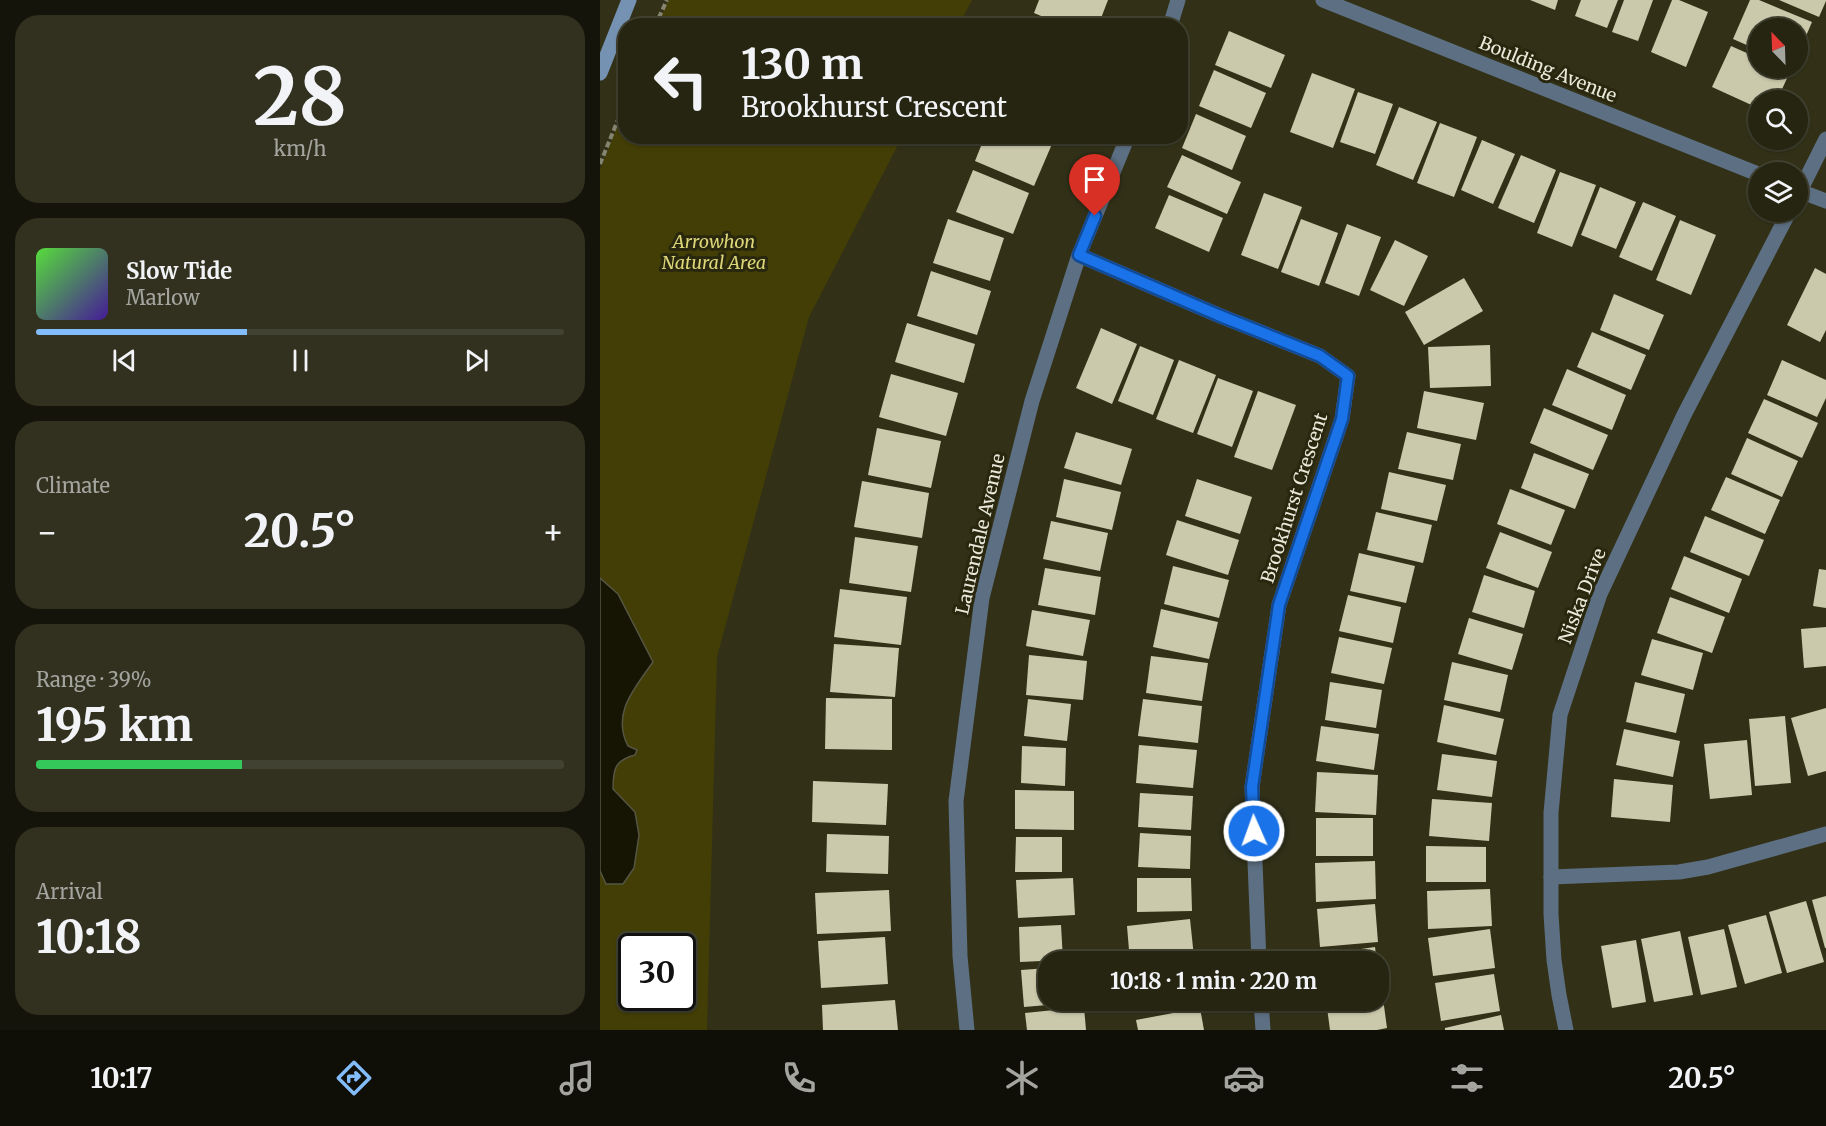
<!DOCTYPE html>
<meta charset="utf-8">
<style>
:root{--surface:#262512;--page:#323120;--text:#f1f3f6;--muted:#a4a59f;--line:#424232;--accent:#82bcfa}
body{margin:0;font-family:Merriweather,serif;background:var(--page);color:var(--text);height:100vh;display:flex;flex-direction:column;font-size:22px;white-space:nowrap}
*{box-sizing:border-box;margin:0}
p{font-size:20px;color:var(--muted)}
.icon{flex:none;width:33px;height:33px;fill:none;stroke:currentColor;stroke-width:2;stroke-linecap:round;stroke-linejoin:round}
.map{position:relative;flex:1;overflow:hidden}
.sheet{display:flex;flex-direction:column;gap:15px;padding:15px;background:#15140a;width:600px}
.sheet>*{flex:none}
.hud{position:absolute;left:18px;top:18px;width:570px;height:126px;border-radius:24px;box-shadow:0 2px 4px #0004,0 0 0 2px var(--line);background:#262512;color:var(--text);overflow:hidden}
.needle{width:39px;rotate:337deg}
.fabs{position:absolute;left:1148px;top:18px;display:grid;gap:12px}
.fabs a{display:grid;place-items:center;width:60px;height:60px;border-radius:50%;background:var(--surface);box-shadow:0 2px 4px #0004,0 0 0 2px var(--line);font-size:30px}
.speed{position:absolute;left:18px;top:933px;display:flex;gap:12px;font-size:30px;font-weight:700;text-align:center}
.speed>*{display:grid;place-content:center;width:78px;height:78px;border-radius:50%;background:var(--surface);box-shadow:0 2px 4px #0004,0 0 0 2px var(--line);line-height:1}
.speed .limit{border:3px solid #111;border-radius:9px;background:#fff;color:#111}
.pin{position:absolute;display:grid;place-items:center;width:51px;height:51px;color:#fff;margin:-62px -26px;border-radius:50% 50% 50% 0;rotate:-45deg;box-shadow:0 0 6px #0007}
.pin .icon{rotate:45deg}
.me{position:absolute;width:66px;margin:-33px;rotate:358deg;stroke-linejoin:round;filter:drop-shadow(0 0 4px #0008)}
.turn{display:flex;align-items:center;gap:21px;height:126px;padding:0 24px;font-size:27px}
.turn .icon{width:78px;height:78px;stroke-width:2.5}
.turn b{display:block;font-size:42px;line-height:51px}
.big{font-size:45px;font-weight:700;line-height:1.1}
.sheet .widget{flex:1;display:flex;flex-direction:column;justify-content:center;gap:9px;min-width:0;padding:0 21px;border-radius:24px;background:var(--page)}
.sheet .dial{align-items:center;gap:0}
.dial b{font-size:78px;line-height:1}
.song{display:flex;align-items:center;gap:18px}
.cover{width:72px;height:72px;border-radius:9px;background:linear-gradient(135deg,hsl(110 70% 55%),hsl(260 70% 35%))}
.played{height:6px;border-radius:3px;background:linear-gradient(90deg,var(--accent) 40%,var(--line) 40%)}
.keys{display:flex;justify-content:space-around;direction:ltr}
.heat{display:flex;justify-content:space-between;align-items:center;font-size:33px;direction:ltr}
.charge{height:9px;border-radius:4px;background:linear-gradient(90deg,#34c759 39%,var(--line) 0)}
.trip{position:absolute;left:438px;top:951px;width:351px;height:60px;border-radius:24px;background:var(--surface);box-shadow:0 2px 4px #0004,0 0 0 2px var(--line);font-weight:700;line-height:60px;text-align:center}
.tab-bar{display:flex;height:96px;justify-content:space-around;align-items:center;background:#0f0f07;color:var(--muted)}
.tab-bar .icon{width:42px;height:42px}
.tab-bar .active{color:var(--accent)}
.tab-bar b{font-size:27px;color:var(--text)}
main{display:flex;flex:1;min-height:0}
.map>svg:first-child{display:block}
</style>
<main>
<section class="sheet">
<div class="widget dial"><b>28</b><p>km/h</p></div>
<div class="widget">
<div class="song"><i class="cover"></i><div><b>Slow Tide</b><p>Marlow</p></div></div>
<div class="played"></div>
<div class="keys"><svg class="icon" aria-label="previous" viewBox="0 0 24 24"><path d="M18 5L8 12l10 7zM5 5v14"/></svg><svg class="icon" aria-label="pause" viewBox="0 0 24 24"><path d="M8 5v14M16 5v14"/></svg><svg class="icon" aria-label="next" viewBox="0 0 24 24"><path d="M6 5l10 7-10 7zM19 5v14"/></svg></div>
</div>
<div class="widget"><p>Climate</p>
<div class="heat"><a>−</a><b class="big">20.5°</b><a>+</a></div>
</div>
<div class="widget"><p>Range · 39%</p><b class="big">195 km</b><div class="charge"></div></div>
<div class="widget"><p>Arrival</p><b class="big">10:18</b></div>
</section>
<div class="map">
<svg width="1226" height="1030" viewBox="0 0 1226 1030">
<rect width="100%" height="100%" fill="#323118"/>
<!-- green -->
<g fill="#433e06" fill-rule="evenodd">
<polygon points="68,0 372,0 359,25 58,25"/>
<path d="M25,107l1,29 276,1 -93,180 -92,340 -10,373h-107v-860zM32,946h50v52h-50z"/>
</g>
<!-- water -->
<path fill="#161503" stroke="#565544" stroke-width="1.5" d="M0,578l18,16 35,68c-18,26 -42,51 -25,84l9,4 -2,5c-20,5 -22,14 -22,34l22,23 4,23 -5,33 -11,16h-17l-6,-13z"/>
<!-- building -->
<g fill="#cac9ac">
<polygon points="439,0 508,0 498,26 465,26 434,13"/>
<polygon points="930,0 958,0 955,10"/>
<polygon points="981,0 1018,0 1007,28 975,16"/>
<polygon points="1024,0 1053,0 1038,41 1012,32"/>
<polygon points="1072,0 1079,0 1108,12 1086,67 1051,52"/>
<polygon points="1150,0 1159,0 1212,22 1197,57 1197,28 1158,28 1158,50 1133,39"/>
<polygon points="1179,0 1226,0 1226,1 1219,17"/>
<polygon points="629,31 685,55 671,88 615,65"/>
<polygon points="1131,46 1158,58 1158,68 1179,68 1190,72 1177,100 1158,100 1158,108 1112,87"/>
<polygon points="614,70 666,93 651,128 599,106"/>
<polygon points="712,73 755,89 733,148 690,132"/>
<polygon points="758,92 793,104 775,154 740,142"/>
<polygon points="799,107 837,122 813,180 776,165"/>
<polygon points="596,114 646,136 632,170 582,148"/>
<polygon points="840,123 877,137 854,197 817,183"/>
<polygon points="385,136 434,136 452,144 434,186 375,161"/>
<polygon points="882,140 915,154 893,204 861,190"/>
<polygon points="582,155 641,182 627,214 567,187"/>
<polygon points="921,155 956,170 934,223 898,208"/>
<polygon points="373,170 429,193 413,234 356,212"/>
<polygon points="960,172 996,185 972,247 937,233"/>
<polygon points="1000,187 1036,202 1016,249 981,235"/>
<polygon points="664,193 702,207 678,269 641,255"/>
<polygon points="569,195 623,218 609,252 555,228"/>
<polygon points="1043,202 1076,216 1052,271 1019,257"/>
<polygon points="348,219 404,238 390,281 333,263"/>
<polygon points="701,219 738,233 719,286 681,272"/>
<polygon points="1080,220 1116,235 1091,295 1056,280"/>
<polygon points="747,224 781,237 759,296 725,283"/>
<polygon points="795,240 828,256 804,306 770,290"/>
<polygon points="1215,268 1226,274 1226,330 1220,342 1187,325"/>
<polygon points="331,271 391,291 377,335 317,316"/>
<polygon points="864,278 883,311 824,345 805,312"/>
<polygon points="1014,294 1064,315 1049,350 1000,330"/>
<polygon points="307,323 375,344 364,383 295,362"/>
<polygon points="501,328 537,344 512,404 476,388"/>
<polygon points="992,332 1046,355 1031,390 977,367"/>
<polygon points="890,345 891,386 830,388 828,347"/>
<polygon points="540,346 574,360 553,415 518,401"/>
<polygon points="579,360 616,375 593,433 556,419"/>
<polygon points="1182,360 1226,380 1226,398 1217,417 1167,395"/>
<polygon points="967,369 1026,395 1012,430 952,405"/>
<polygon points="291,374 358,393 346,436 279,417"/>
<polygon points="618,378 653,391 632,447 597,434"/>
<polygon points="658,391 696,405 672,470 634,457"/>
<polygon points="824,391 884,403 876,440 817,428"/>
<polygon points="1164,399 1218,423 1202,458 1148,433"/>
<polygon points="944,408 1008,435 993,470 930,443"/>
<polygon points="277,428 341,441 331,488 268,475"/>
<polygon points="476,432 532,449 521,485 464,468"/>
<polygon points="807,432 861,444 853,480 798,469"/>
<polygon points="1147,438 1198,461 1182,497 1131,474"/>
<polygon points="934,453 989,474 975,509 921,488"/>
<polygon points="789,472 846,485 837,521 781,509"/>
<polygon points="1126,477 1180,500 1165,534 1111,510"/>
<polygon points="464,479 521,492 512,530 456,517"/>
<polygon points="597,479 652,497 640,534 585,516"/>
<polygon points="262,481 329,493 322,538 254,527"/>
<polygon points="910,489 965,510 951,545 897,524"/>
<polygon points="776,512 832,525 823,563 767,550"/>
<polygon points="1105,516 1164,540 1149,576 1090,552"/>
<polygon points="577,520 639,540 628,575 566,555"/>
<polygon points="451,521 508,533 500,571 443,559"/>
<polygon points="900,532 952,552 938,588 886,568"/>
<polygon points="255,537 318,546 311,592 249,583"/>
<polygon points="759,553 815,566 806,603 750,591"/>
<polygon points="1084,556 1142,579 1129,613 1071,589"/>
<polygon points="573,566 629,580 619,618 564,604"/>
<polygon points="445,568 501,577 495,615 438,605"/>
<polygon points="1219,569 1226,570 1226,608 1213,606"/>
<polygon points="884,575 935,591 924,628 872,612"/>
<polygon points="240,589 307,597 301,645 234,637"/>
<polygon points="748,595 801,607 793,643 739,631"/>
<polygon points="1070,597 1125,617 1112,653 1057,633"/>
<polygon points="561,609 618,622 609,659 553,647"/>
<polygon points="432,610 490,620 483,656 426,646"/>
<polygon points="869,618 923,634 912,670 858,654"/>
<polygon points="1226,627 1226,666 1204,668 1201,629"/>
<polygon points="739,637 792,648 784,684 731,673"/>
<polygon points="1052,639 1103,653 1093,690 1041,675"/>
<polygon points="234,644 299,648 295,697 230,692"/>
<polygon points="429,655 487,661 483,700 426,695"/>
<polygon points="551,656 608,663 602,701 546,693"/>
<polygon points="852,662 908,675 900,712 844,700"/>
<polygon points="730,682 782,690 776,728 725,720"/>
<polygon points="1035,682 1085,694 1076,733 1026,722"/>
<polygon points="226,698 292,699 292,750 225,749"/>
<polygon points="428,699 471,704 467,741 424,736"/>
<polygon points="543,699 602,706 598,743 538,736"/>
<polygon points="844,705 904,719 896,755 837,742"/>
<polygon points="1226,708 1226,771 1208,776 1191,718"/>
<polygon points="1185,716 1191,783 1155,786 1149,719"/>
<polygon points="721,726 779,734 774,770 716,761"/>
<polygon points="1024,729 1080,741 1073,777 1016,765"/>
<polygon points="1147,740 1152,795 1110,799 1104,744"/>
<polygon points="539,745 597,750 593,788 536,783"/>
<polygon points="422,746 466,748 465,786 421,783"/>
<polygon points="842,754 897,761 892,797 837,790"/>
<polygon points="717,772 778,775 776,815 715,812"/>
<polygon points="1014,779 1073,785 1070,822 1011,817"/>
<polygon points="213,781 288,784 286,825 212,822"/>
<polygon points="415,790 474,791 474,830 415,829"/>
<polygon points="540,793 593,796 591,830 538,827"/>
<polygon points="832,799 892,803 889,841 829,836"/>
<rect x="716" y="818" width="57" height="38"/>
<polygon points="540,833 591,836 590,869 538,867"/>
<polygon points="227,834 289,836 288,874 226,872"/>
<polygon points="416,837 462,837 462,872 415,872"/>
<polygon points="826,846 886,847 886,882 826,882"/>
<polygon points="775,861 776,899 716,902 715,863"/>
<polygon points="473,878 475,915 418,918 416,880"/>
<polygon points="537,878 591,878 592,911 537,912"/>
<polygon points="890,889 892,926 828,929 827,891"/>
<polygon points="289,890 291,931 217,934 215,893"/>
<polygon points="1226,896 1226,948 1225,948 1212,900"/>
<polygon points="1206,901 1224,962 1187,973 1169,912"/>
<polygon points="775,904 778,942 720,947 717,909"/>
<polygon points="1166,915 1182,973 1145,984 1128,925"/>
<polygon points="590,919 594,957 552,962 530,962 527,926"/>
<polygon points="461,925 463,960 420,962 419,927"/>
<polygon points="890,929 895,968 833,976 828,938"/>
<polygon points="1124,929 1137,987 1101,995 1088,937"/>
<polygon points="1080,931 1093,995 1054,1002 1041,939"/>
<polygon points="285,937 288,984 221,988 218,941"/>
<polygon points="1036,940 1046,1002 1012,1008 1001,946"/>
<polygon points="775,947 777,962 720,962 719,955"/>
<polygon points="448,968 448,1000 483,1000 483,1002 424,1007 421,970"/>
<polygon points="894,974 900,1011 841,1021 835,983"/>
<polygon points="778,991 782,991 787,1028 777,1030 730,1030 726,1000 778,1000"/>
<polygon points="295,1000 298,1030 223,1030 222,1005"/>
<polygon points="537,1000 586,1000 586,1002 538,1008"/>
<polygon points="484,1007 486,1030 427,1030 425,1013"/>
<polygon points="600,1008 604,1030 538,1030 536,1020"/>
<polygon points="901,1015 904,1030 845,1030 845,1028"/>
</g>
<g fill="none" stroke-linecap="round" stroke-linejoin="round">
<!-- path -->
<g stroke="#858470" stroke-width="4" stroke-dasharray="6 3" stroke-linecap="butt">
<polyline points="55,26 67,0"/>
<polyline points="0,164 26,100"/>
</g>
<!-- minor -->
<g stroke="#5d6f83" stroke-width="15">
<polyline points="723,0 1158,174"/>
<polyline points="570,26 578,0"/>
<polyline points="1197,190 1226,201"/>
<polyline points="1197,197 1226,139"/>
<polyline points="479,255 618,315 720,356 748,376 742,419 679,605 652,787 659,962"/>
<polyline points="951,877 1079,872 1108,867 1226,834"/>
<polyline points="661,1000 663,1030"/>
<polyline points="367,1030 360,956 356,801 382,598 432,401 479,255 528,136"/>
<polyline points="966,1030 959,995 954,960 951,914 951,813 960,715 1000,594 1084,415 1189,212"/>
</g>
<!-- secondary -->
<polyline stroke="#7592b2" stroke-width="15" points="0,73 29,0"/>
</g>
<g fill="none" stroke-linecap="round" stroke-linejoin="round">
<defs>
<polyline id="route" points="495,216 479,255 618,315 720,356 748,376 742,419 679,605 652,787 654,831"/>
</defs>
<!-- route casing -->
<use href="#route" stroke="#114b97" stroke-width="15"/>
<!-- route -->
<use href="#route" stroke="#1a73e8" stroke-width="10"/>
</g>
<g text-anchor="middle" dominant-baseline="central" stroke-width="6" stroke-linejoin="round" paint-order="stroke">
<!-- street labels -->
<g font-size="18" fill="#eaeadb" stroke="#29270e">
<text transform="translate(948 69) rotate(22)">Boulding Avenue</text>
<text transform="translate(694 498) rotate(-72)">Brookhurst Crescent</text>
<text transform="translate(380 534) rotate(-77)">Laurendale Avenue</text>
<text transform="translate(982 596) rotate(-69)">Niska Drive</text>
</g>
<!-- park labels -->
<g font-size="18" font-style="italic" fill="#dcd679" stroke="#29270e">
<text x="114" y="241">Arrowhon<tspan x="114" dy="21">Natural Area</tspan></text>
</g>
</g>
</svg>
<div class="fabs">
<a><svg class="needle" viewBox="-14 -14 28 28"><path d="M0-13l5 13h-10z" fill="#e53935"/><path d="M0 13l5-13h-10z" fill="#a4a59f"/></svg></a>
<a><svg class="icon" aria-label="search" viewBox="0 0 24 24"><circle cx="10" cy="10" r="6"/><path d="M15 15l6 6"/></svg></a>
<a><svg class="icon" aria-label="layers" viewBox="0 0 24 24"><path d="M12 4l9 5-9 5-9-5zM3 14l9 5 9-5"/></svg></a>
</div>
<div class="speed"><div class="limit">30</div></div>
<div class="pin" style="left:495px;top:216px;background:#d93025"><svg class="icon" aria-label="arrive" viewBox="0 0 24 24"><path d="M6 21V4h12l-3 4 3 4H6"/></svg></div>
<svg class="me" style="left:654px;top:831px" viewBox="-20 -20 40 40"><circle r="17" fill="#1a73e8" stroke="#fff" stroke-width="3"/><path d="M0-11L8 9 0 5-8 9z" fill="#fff"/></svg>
<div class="trip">10:18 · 1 min · 220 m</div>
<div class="hud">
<div class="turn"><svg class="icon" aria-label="left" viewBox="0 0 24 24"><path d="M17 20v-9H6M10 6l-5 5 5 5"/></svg><div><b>130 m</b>Brookhurst Crescent</div></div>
</div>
</div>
</main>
<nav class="tab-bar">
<b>10:17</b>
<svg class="icon active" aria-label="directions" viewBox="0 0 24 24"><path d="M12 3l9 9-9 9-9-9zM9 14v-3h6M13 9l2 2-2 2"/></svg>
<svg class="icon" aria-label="music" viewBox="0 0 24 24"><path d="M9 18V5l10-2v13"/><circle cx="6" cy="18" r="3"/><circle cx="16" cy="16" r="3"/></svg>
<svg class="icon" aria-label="phone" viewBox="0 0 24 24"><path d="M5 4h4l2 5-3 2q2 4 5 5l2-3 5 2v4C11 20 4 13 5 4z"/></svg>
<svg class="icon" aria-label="climate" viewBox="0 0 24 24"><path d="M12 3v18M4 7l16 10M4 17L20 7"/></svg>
<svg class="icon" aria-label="car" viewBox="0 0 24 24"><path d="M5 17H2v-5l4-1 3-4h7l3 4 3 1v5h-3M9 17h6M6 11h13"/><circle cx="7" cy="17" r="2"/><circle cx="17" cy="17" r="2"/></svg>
<svg class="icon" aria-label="filters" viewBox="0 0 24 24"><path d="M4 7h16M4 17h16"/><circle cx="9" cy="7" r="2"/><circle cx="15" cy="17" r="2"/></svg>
<b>20.5°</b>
</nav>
